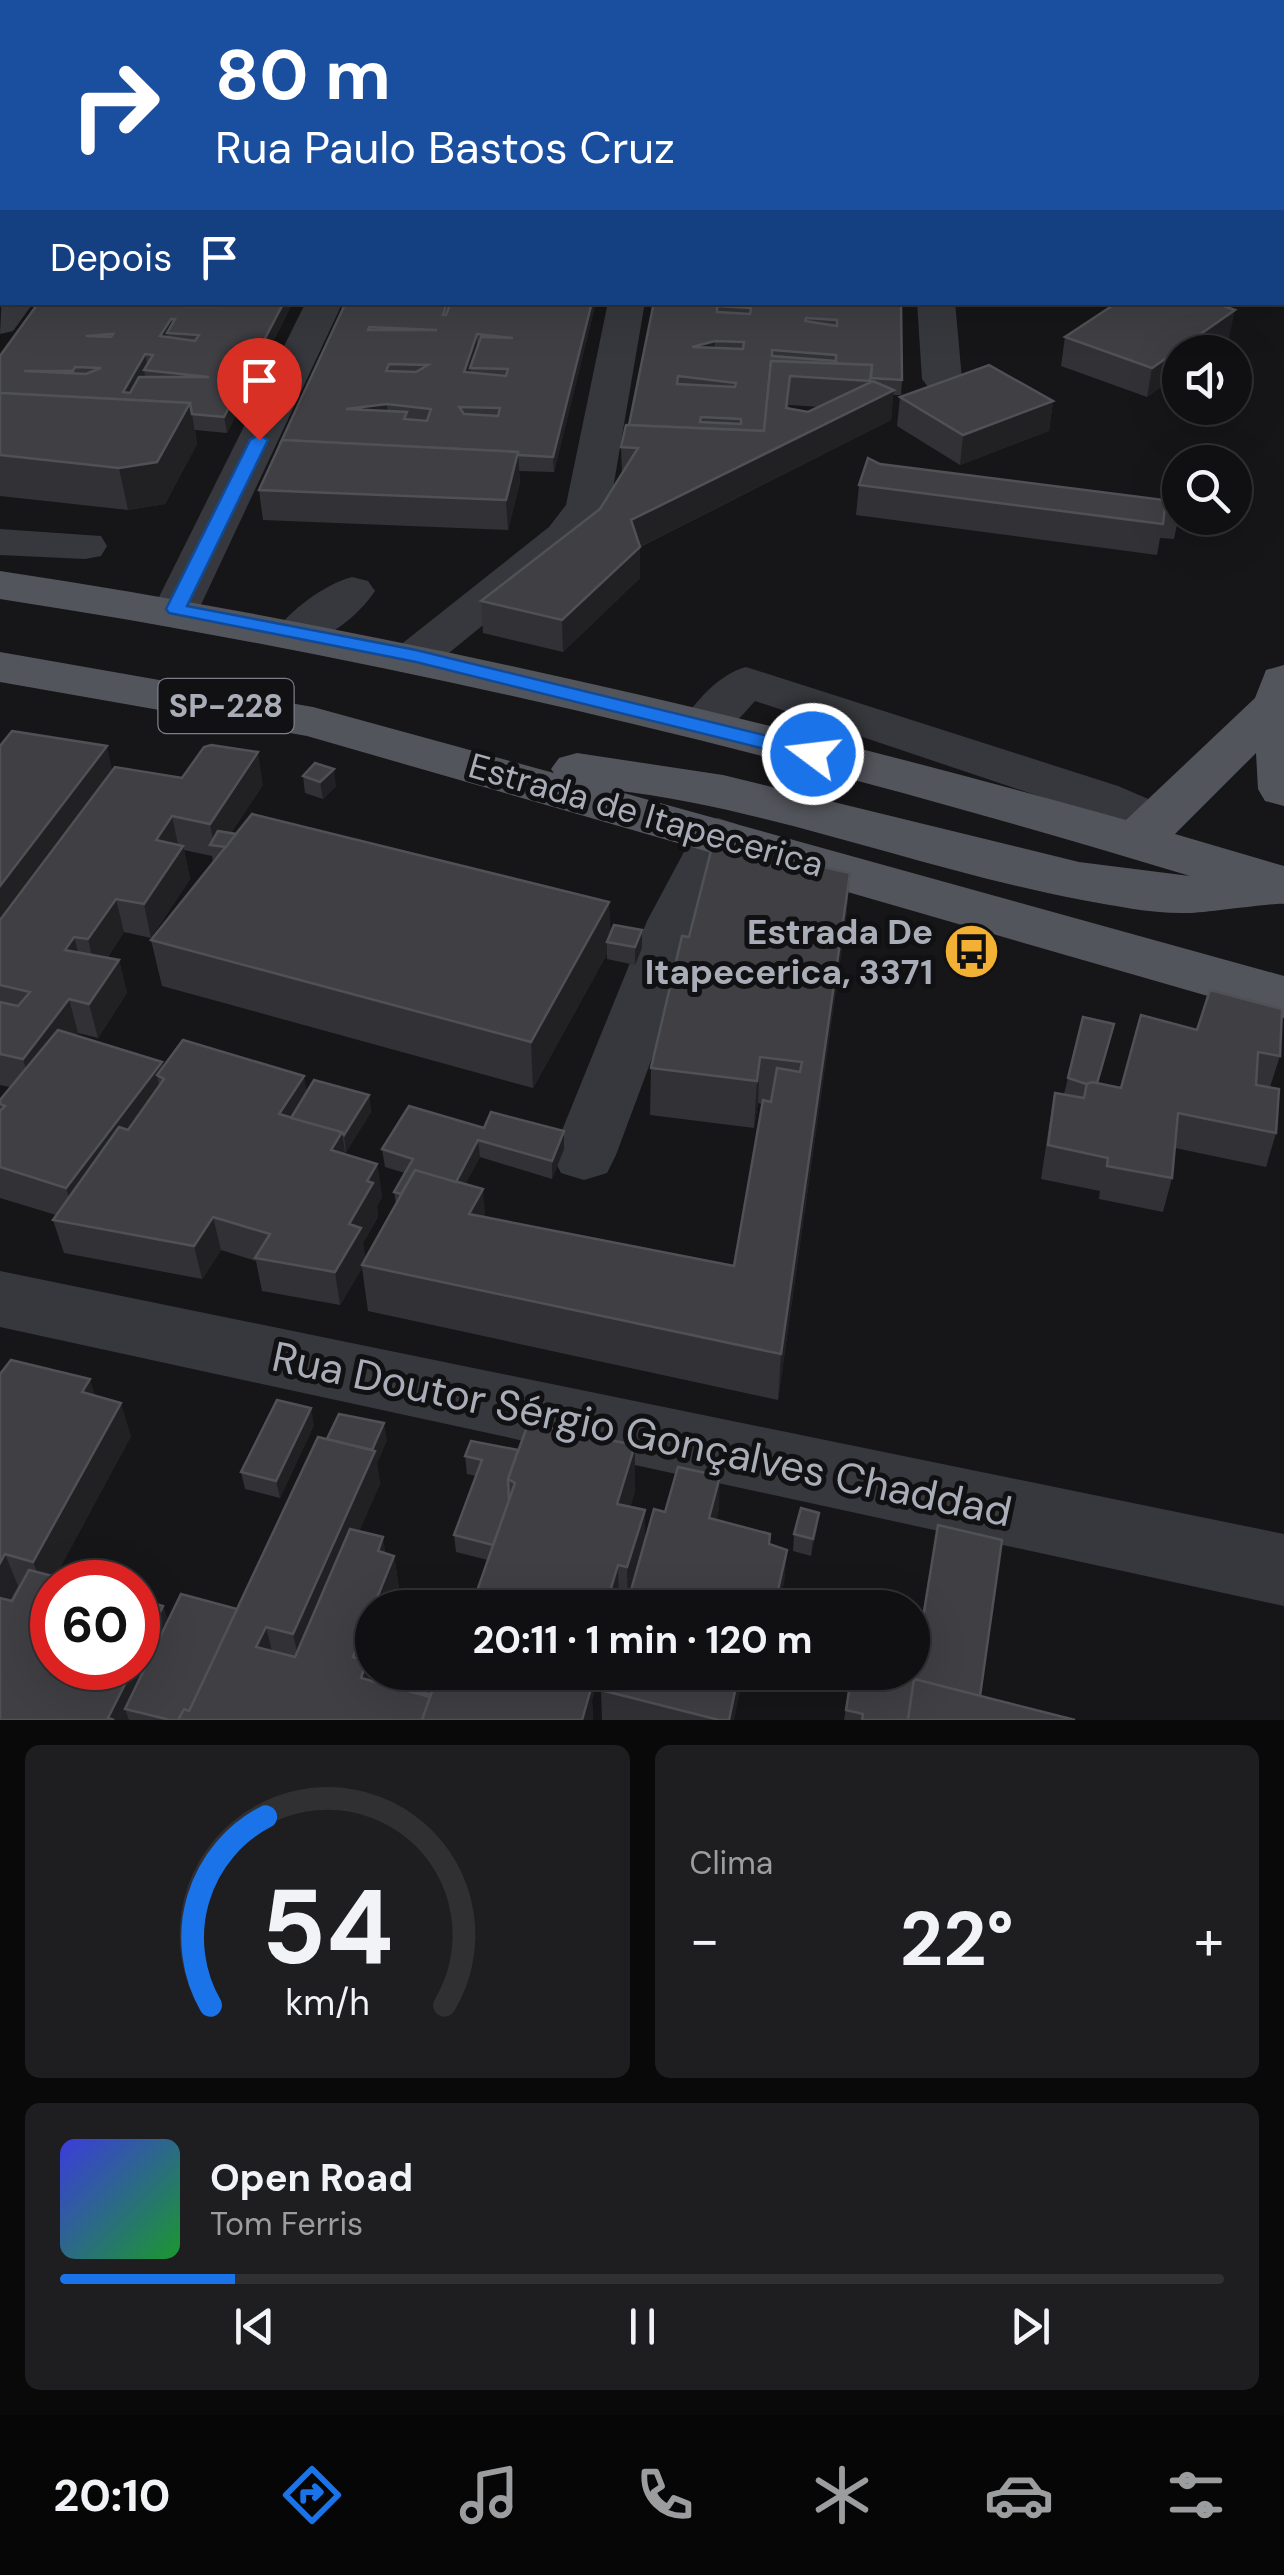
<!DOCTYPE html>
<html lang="pt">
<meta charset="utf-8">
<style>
:root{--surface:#101012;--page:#1e1e20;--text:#f1f3f6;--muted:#9c9d9f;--line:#303032;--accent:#1a73e8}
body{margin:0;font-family:"DM Sans",sans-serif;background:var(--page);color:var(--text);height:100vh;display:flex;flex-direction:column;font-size:38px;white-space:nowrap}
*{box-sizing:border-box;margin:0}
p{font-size:32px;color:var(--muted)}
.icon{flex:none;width:55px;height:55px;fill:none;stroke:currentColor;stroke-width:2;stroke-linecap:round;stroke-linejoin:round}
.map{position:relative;height:1720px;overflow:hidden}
.details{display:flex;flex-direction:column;gap:25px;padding:25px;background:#09090a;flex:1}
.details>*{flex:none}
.top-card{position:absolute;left:0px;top:0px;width:1285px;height:305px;box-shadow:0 10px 40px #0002,0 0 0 2px var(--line);background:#1a4fa0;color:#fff;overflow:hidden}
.buttons{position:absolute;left:1162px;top:335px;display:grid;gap:20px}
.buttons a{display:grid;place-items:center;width:90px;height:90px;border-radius:50%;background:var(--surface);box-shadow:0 10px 40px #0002,0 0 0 2px var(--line);font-size:50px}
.speed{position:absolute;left:30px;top:1560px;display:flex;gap:20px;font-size:50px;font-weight:700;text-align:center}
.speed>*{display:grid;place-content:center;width:130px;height:130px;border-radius:50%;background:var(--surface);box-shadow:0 10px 40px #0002,0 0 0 2px var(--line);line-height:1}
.speed .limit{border:15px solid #d22;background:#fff;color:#111}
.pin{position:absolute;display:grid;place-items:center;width:85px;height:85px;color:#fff;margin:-102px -42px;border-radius:50% 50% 50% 0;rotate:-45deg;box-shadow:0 0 10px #0007}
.pin .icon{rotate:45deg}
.me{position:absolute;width:110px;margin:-55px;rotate:285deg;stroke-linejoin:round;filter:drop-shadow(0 0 8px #0008)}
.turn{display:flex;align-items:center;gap:35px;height:210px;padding:0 50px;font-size:45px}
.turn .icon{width:130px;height:130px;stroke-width:2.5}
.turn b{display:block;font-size:70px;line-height:85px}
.then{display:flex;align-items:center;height:95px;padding:0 50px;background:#0003;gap:20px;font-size:38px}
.big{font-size:75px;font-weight:700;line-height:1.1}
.details .widget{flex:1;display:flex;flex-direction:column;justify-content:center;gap:15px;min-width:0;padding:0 35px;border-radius:15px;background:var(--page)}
.details .dial{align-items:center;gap:0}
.dial svg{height:260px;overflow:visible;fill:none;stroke:var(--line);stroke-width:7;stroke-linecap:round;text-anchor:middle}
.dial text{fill:var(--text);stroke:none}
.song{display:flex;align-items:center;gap:30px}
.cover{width:120px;height:120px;border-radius:15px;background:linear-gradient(135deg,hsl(240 70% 55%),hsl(130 70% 35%))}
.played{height:10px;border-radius:5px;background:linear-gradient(90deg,var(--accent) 15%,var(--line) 15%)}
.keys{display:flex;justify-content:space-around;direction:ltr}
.heat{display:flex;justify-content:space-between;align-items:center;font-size:55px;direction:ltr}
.details .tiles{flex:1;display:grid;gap:25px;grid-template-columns:1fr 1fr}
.widget:last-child{grid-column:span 2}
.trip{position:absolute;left:355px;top:1590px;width:575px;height:100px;border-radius:50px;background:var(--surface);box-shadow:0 10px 40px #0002,0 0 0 2px var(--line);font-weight:700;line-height:100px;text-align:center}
.dock{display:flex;height:160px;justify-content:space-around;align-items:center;background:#060607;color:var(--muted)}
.dock .icon{width:70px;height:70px}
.dock .active{color:var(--accent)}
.dock b{font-size:45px;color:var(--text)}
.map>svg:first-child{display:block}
</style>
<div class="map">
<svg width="1284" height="1720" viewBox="0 0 1284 1720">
<rect width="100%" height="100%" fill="#161618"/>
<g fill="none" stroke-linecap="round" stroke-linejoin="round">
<!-- river -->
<g fill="#2c353c" fill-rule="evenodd">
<rect x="0" y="25" width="2" height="38"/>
<rect x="1282" y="64" width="2" height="40"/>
</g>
<!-- minor -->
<g fill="#37383d" fill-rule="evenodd">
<polygon points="2,295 2,302 34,302 13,331 0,334"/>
<polygon points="306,302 343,302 199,609 193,619 176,623 159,619 153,609"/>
<polygon points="608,302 645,302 610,506 581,545 433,666 416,671 399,666 392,656 399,646 549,527 566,505"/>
<polygon points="917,302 955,302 962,379 956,387 928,387 922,379"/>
<polygon points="0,529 101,536 107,546 101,556 85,559 0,555"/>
<path d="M352,577l16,4 7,10c-19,28 -60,61 -94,52l-7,-10c16,-23 51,-49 78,-56z"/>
<path d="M746,667l372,119 56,24 8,12 -8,12 -19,5 -19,-5 -56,-24 -325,-109c-22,24 -34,43 -68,35l-7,-11c15,-23 39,-51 66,-58z"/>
<polygon points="718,818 737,824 745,836 703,921 616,1155 607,1173 584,1180 561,1173 552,1155 647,921 699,824"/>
<polygon points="0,1271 1284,1534 1284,1606 0,1327"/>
</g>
<!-- major -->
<g fill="#53555c" fill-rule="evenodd">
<rect x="0" y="7" width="2" height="16"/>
<rect x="1282" y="46" width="2" height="18"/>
<rect x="0" y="49" width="2" height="18"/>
<rect x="1282" y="114" width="2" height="18"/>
<path d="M0,571c382,58 755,145 1126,249l129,-122 11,-28 18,-5v141l-19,-5 -7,-12 -2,-36 -81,81 109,32v38c-6,-2 -78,9 -96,9 -36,1 -71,-7 -106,-13 -158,-30 -309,-91 -469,-110l671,186v42l-977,-282 -307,-54v-30l313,55 241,66 -3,-4 8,-11 18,-5 146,22 356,87 111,14c-391,-119 -786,-215 -1190,-277z"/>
</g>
<defs>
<g id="rail">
<polyline points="650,0 725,2"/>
<polyline points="883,0 958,2"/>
</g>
</defs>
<!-- rail casing -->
<use href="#rail" stroke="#4a4c52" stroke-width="6"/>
<!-- rail -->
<use href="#rail" stroke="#111113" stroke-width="4" stroke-dasharray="12" stroke-linecap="butt"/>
</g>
<!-- wall -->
<g fill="#323236" fill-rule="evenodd">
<polygon points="39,302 293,302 227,433 195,430 197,444 165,504 128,510 0,496 0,356"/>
<polygon points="346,302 596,302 554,472 519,471 520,482 508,530 263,520 259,490"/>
<path d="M654,302h247l1,78 -1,15h-8l-2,25 -251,127v31l-77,74 -80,-19 -2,-32 119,-92 22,-35 -1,-27 8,-22zM789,405l31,2 -12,5 -20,-4z"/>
<polygon points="1065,337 1229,338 1180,352 1180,373 1147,397 1061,366"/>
<polygon points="900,397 1053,401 1049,431 960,465 897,426"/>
<polygon points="880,464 1180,502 1180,510 1174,539 1160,538 1157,555 856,515 859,485"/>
<polygon points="0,746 113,770 263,785 231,833 609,902 610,935 642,948 635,965 607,959 607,954 533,1088 162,986 151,940 213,862 212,856 184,850 190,879 151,938 124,932 107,958 119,960 127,993 98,1038 78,1033 76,1036 163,1067 307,1092 369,1095 371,1112 345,1153 345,1154 377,1164 382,1197 377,1206 378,1217 363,1243 365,1258 396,1204 394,1192 405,1173 385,1167 382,1149 484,1128 564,1131 564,1149 552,1179 480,1157 465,1184 485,1217 734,1266 762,1104 758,1103 754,1128 650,1115 651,1068 689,937 850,873 846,919 778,1400 368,1311 362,1268 340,1305 262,1291 256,1261 221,1250 202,1279 64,1253 53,1220 56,1215 0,1198 0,1100 10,1087 0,1085"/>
<polygon points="303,776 336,786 323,799 305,793"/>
<polygon points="1141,1015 1280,1056 1270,1087 1276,1133 1266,1167 1175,1148 1172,1178 1163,1212 1099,1199 1100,1191 1041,1179 1049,1126 1055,1093 1064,1094 1068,1078 1110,1041 1098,1083 1121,1088"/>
<polygon points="0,1374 95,1396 131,1436 55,1577 163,1606 168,1621 237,1609 327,1439 387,1440 377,1463 380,1484 359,1531 385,1554 394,1556 399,1588 368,1666 371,1681 384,1684 387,1672 600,1672 592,1700 593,1720 0,1720"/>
<polygon points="314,1425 280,1498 245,1489 241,1472"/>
<polygon points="465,1456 635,1491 630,1507 645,1510 645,1542 665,1512 719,1509 716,1520 769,1544 787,1550 784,1582 778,1608 471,1608 488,1560 456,1552 454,1535 476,1476 467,1474"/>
<polygon points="819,1513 811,1556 793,1551 794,1534"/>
<polygon points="938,1525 980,1696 1075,1720 844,1720 852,1672 912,1672"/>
<polygon points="601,1690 734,1720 602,1720"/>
</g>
<!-- shaded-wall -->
<g fill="#212124">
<polygon points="2,243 2,262 0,265 0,247"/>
<polygon points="284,302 293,302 227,433 224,417"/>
<polygon points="592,302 596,302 554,472 553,457"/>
<polygon points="1235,310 1229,338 1209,352 1180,352 1180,373 1147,397 1152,368"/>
<polygon points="171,319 173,334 167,333 168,341 160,336"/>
<polygon points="477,334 477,349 465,387 464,372"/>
<polygon points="715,341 714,356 692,347"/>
<polygon points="145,354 148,369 144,370 145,375 126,407 123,392"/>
<polygon points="872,365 869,403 894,390 891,420 631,551 631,520 868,403"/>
<polygon points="1053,401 1049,431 960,465 963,435"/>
<polygon points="190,403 197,444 165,504 128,510 119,468"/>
<polygon points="387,404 388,420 346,409"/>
<polygon points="518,452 520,482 508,530 506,500"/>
<polygon points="640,547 640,578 563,652 562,620"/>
<polygon points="107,746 117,791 0,950 0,886"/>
<polygon points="258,752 263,785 222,847 214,845 210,824"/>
<polygon points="334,769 336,786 323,799 320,782"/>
<polygon points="172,816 179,849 156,840"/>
<polygon points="183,846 190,879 151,938 144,904"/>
<polygon points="850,873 846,919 778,1400 781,1354"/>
<polygon points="116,899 124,932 96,973 88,939"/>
<polygon points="609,902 610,942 607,942 607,954 533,1088 531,1042"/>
<polygon points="642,930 642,948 635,965 635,947"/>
<polygon points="74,937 83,970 65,950"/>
<polygon points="119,960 127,993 98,1038 89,1004"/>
<polygon points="69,999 78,1033 33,1093 23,1059"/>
<polygon points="760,1057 758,1103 754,1128 757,1081"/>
<polygon points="162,1062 170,1095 164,1079 157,1075 163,1104 76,1222 66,1188"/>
<polygon points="304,1076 310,1110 301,1123 279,1114"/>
<polygon points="369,1095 371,1112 346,1153 344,1135"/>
<polygon points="564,1131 564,1149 552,1179 552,1161"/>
<polygon points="342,1132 347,1166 331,1150"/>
<polygon points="478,1140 480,1157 448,1217 446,1199"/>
<polygon points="377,1164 382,1197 377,1206 378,1217 363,1243 366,1261 362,1265 362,1268 340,1305 335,1272 349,1224 367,1181"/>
<polygon points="483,1189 487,1236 469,1214"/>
<polygon points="213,1217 221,1250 202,1279 194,1246"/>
<polygon points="90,1379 100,1412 82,1392"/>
<polygon points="121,1403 131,1436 46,1594 33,1562"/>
<polygon points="311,1408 314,1425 280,1498 276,1481"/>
<polygon points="384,1423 387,1440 377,1463 380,1484 300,1666 293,1634"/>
<polygon points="635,1445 635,1491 617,1549 617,1504"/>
<polygon points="720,1476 719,1509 707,1551 709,1518"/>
<polygon points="645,1510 645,1555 628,1608 627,1567"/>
<polygon points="819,1513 817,1530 811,1556 813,1539"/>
<polygon points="383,1537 388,1569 394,1556 399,1588 391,1608 373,1608 378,1551"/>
<polygon points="787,1550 784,1582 778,1608 774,1608"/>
<polygon points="5,1554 18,1586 0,1619 0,1563"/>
<polygon points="618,1565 619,1608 605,1608"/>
<polygon points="163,1606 173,1638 125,1709 129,1720 108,1720 108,1718 133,1668 138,1668 138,1658"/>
<polygon points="372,1609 372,1655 368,1666 373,1692 367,1710 353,1657"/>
<polygon points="266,1627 274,1659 256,1647"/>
<polygon points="586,1672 600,1672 592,1700 593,1720 582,1720 583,1684"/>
<polygon points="739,1672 744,1672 734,1720 729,1720"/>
</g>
<!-- building -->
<g fill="#3f3f44" stroke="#4f5156" stroke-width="2.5" fill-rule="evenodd">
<rect x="0" y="94" width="2" height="75"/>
<polygon points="2,170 2,196 0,196 0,171"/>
<polygon points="0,200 2,200 2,243 0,247"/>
<path d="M39,302h88l56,4h37l2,-4h62l-60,115 -32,-3 -2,-11 -190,-10v-37zM171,319h4l-8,14 32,2 -4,6 -35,-5zM113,334l-2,3 -25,-1zM145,354l8,1 -9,15 65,7h-70l-9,16 -7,-1zM75,367l26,1 -15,6 -62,-3h49z"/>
<path d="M346,302h101l-4,13h3l5,-13h141l-39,155 -35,-2v-3l-236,-12 -2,4zM369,327l68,3h-69zM477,334l36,4 -32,-1 -11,31 38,1 -2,7 -42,-4zM389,364l39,1 -12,7 -30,-1zM387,404l44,5 -4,12 -23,-2 3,-7 -61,-3zM459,407l41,1 -2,8 -34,-2z"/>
<path d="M654,302h247l1,78 -31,-2 1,-13 -101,-4 -7,70 -135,-6zM717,306l34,2 -1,6 -33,-2zM806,318l31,2v6l-32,-5zM715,341l29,1 -1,7 -51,-2zM772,350l64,5v6l-64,-5zM678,376l58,7 -1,4 -58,-3zM701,417l40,2v5l-41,-2z"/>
<polygon points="1118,302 1212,302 1235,310 1152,368 1065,337"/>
<polygon points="771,361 872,365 870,381 790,376 786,408 808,412 873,381 894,390 631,520 640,547 562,620 481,601 600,509 638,448 621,447 626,425 764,431"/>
<polygon points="989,365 1053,401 963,435 900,397"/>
<polygon points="0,393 190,403 157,462 119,468 0,455"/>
<polygon points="282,440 518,452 506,500 259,490"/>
<polygon points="868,458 880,464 1180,502 1180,509 1165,507 1163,524 859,485"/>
<polygon points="12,731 107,746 0,886 0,746"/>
<polygon points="211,745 258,752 210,824 172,816 156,840 183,846 144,904 116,899 88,939 74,937 65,950 119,960 89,1004 69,999 23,1059 0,1054 0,1002 18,1006 30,992 0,985 0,920 115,767 182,778 204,747"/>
<polygon points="315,763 334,769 320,782 303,776"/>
<polygon points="252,814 609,902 531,1042 151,940"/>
<polygon points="218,831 236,834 226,847 210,845"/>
<polygon points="713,843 850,873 781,1354 362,1265 415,1170 483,1189 469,1214 734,1266 763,1100 771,1102 777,1068 800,1072 802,1062 760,1057 757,1081 651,1068 682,936 689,937"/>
<polygon points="614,925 642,930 635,947 607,942"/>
<polygon points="1210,990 1282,1009 1280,1056 1258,1052 1256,1085 1279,1089 1276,1133 1178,1113 1172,1178 1107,1166 1108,1158 1048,1145 1055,1093 1084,1098 1087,1083 1092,1082 1121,1088 1141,1015 1197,1030"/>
<polygon points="1083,1017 1114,1024 1097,1083 1092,1082 1086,1084 1068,1078"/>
<polygon points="58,1030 162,1062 66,1188 0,1167 0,1111 5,1106 0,1104 0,1100"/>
<polygon points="183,1040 304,1076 279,1114 342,1132 331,1150 377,1164 367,1181 373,1183 349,1224 361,1228 335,1272 255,1258 270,1234 213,1217 194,1246 53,1220 119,1127 128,1130 164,1079 157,1075"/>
<polygon points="314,1080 369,1095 344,1135 342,1132 291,1118"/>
<polygon points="409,1106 484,1128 491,1112 564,1131 552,1161 478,1140 456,1182 415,1170 401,1194 394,1192 413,1159 382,1149"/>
<polygon points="11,1360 90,1379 82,1392 121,1403 33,1562 5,1554 0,1563 0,1374"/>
<polygon points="277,1400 311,1408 276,1481 241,1472"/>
<polygon points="339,1414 384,1423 372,1450 327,1439"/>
<polygon points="528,1424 635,1445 617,1504 645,1510 627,1567 618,1565 605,1608 471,1608 515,1483 508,1479"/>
<polygon points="318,1437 375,1451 293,1634 266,1627 256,1647 295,1657 350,1529 383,1537 378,1551 394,1556 353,1657 367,1660 361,1678 430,1697 422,1720 178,1720 184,1709 189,1711"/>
<polygon points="471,1441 518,1450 508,1479 509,1500 493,1545 454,1535 482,1460 465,1456"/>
<polygon points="678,1467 720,1476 709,1518 770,1534 769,1544 787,1550 774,1608 626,1608 654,1509 665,1512"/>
<polygon points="801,1508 819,1513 813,1539 794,1534"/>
<polygon points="938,1525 1002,1540 980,1696 914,1679 908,1720 862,1720 863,1714 846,1710 852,1672 912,1672 912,1635 920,1637"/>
<polygon points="29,1570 76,1582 52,1582 52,1668 133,1668 108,1718 114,1720 0,1720 0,1598 12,1601"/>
<polygon points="181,1594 237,1609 189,1711 184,1709 178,1720 170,1720 125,1709"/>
<polygon points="138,1599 163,1606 138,1658"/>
<polygon points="387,1672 439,1672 431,1695 383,1682"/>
<polygon points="439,1672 586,1672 583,1684 592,1685 582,1720 422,1720"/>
<polygon points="606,1672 739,1672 729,1720 719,1720 601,1690"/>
<polygon points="914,1679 1075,1720 908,1720"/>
</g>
<!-- route -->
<polygon fill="#1a73e8" stroke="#114b97" stroke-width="2.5" points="259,435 268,440 187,606 416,650 821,749 824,754 813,761 416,662 169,613 166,609 250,440"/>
<!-- icons -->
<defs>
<symbol id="bus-disc" viewBox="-11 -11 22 22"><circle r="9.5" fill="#f2b134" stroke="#111113"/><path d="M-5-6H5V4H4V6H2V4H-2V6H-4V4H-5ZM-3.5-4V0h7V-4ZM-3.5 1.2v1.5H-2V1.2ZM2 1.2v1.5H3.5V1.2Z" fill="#111"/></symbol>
</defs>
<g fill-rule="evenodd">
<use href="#bus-disc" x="940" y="920" width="63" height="63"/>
</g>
<g text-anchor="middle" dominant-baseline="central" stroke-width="10" stroke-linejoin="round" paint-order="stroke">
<!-- shield labels -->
<rect fill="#111113" stroke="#7b7e86" stroke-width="2.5" x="158.5" y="679" width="135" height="54" rx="8"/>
<g font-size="32" font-weight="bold" fill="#a8adb8">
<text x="226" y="706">SP-228</text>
</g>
<!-- street labels -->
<g font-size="35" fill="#a8adb8" stroke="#111113">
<text transform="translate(646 815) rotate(16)">Estrada de Itapecerica</text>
</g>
<!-- poi labels -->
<g font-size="35" font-weight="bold" fill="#a8adb8" stroke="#111113" text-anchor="end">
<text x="933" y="932">Estrada De<tspan x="933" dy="40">Itapecerica, 3371</tspan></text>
</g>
<!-- near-street labels -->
<g font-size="42" fill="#a8adb8" stroke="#111113">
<text transform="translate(642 1434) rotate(12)">Rua Doutor Sérgio Gonçalves Chaddad</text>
</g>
</g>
</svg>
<div class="buttons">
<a><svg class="icon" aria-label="sound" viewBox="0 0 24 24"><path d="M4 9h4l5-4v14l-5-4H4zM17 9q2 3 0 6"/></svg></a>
<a><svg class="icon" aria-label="search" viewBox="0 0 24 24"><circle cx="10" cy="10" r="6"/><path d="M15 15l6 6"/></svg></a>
</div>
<div class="speed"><div class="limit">60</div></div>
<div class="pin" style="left:259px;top:440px;background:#d93025"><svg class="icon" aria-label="arrive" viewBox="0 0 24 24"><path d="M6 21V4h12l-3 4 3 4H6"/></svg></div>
<svg class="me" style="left:813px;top:754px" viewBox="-20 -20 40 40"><circle r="17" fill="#1a73e8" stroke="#fff" stroke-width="3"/><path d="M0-11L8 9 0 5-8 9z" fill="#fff"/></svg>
<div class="trip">20:11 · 1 min · 120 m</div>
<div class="top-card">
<div class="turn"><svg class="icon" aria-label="right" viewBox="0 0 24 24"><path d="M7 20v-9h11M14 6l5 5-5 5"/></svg><div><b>80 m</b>Rua Paulo Bastos Cruz</div></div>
<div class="then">Depois<svg class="icon" aria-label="arrive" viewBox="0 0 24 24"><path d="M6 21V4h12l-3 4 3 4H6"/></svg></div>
</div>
</div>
<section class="details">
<div class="tiles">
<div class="widget dial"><svg viewBox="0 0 100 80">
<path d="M14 69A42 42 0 1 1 86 69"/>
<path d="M14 69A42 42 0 0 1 31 11" stroke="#1a73e8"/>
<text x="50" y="56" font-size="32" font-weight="700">54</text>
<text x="50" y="72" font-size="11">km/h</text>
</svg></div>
<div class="widget"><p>Clima</p>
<div class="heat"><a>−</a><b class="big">22°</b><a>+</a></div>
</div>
<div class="widget">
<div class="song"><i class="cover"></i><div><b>Open Road</b><p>Tom Ferris</p></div></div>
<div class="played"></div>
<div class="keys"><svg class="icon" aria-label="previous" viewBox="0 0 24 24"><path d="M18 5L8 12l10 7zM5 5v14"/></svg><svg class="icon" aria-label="pause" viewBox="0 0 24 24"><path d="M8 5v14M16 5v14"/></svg><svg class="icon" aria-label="next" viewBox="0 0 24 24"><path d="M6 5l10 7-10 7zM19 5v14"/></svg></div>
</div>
</div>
</section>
<nav class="dock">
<b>20:10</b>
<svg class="icon active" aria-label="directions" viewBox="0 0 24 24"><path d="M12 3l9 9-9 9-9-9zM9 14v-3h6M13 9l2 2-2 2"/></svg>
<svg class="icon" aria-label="music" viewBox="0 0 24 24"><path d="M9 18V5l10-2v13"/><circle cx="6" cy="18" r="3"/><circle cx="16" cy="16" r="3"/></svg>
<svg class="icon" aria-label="phone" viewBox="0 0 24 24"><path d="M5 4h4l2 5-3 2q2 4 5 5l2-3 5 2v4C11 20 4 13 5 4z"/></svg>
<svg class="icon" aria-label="climate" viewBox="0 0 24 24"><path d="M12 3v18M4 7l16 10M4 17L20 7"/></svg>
<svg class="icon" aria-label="car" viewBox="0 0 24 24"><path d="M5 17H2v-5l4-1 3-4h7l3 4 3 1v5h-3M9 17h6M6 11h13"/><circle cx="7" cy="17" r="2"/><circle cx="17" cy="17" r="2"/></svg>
<svg class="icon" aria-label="filters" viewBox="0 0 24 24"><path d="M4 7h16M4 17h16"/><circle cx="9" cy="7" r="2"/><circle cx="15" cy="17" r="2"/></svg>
</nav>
